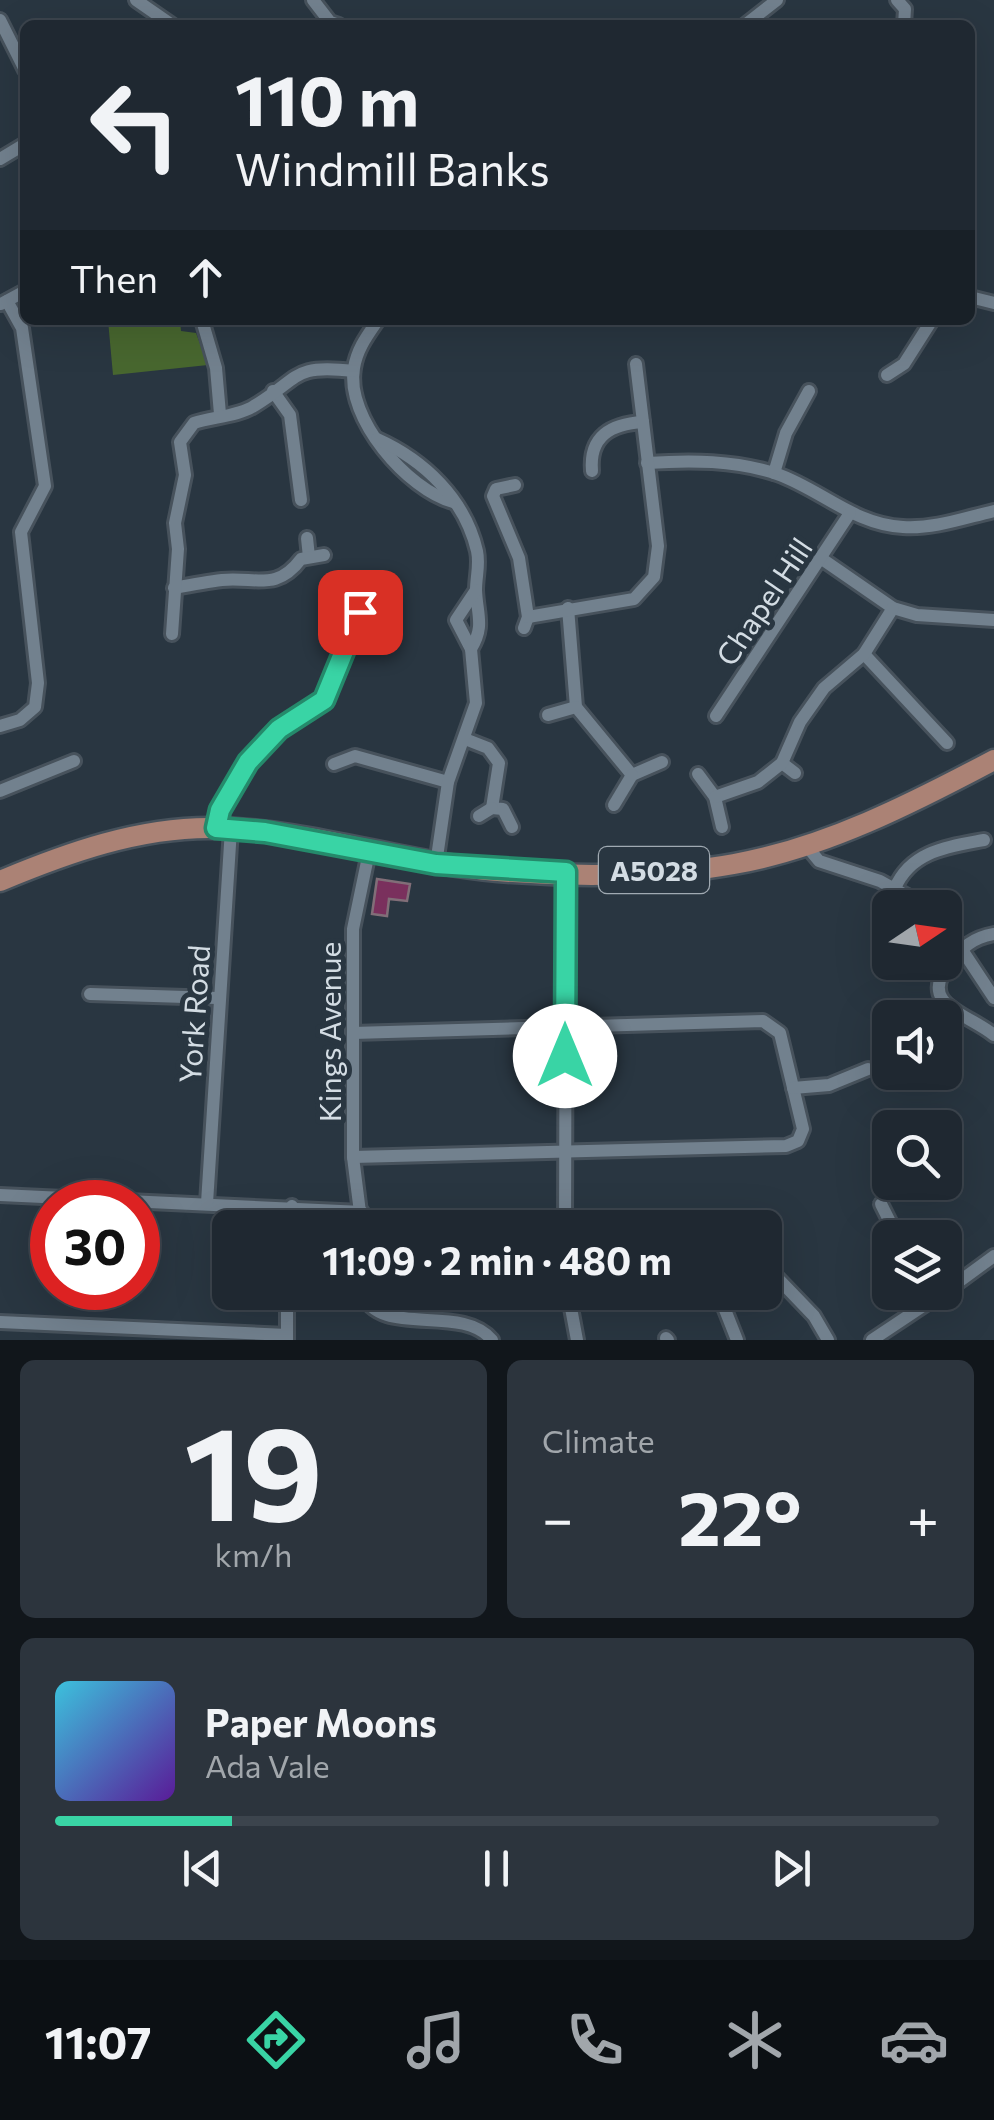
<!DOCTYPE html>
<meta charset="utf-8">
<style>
:root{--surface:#1f2831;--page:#2c343d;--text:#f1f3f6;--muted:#a1a6ab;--line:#3c444d;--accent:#39d4a5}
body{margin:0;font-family:Commissioner,sans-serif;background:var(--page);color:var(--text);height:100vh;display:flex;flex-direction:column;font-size:38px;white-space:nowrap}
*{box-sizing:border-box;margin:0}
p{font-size:32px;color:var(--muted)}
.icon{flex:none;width:55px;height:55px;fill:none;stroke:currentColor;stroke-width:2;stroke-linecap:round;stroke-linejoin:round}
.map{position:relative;height:1340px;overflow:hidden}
.details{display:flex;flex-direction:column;gap:20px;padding:20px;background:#11161b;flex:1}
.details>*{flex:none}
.banner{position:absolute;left:20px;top:20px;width:955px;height:305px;border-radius:15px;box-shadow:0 10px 40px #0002,0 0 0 2px var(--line);background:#1f2831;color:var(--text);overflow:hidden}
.needle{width:65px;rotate:77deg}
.fabs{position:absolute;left:872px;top:890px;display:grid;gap:20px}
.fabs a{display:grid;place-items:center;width:90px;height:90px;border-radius:15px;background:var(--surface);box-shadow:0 10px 40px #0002,0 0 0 2px var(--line);font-size:50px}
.speed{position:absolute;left:30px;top:1180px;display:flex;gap:20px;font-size:50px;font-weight:700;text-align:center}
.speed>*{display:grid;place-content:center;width:130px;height:130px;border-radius:50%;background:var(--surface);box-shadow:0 10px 40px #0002,0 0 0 2px var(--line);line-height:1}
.speed .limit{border:15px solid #d22;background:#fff;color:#111}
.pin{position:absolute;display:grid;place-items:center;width:85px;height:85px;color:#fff;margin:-42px;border-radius:20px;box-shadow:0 5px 15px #0006}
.me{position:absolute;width:110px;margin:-55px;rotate:0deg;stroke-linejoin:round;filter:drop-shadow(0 0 8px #0008)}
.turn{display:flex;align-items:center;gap:35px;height:210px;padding:0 50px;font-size:45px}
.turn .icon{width:130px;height:130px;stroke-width:2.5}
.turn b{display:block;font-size:70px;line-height:85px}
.then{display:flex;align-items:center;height:95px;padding:0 50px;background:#0003;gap:20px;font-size:38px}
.big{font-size:75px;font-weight:700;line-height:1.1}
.details .widget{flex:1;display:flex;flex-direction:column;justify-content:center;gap:15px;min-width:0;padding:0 35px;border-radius:15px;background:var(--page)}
.details .dial{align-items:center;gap:0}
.dial b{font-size:130px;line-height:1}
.song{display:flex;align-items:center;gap:30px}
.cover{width:120px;height:120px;border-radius:15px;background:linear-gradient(135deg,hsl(190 70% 55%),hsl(270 70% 35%))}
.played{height:10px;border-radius:5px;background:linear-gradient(90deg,var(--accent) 20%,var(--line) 20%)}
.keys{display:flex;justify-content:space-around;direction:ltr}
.heat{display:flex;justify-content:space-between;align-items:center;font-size:55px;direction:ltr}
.details .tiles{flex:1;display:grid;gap:20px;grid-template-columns:1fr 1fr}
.widget:last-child{grid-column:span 2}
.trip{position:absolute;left:212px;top:1210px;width:570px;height:100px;border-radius:15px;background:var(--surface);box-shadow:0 10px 40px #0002,0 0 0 2px var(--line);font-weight:700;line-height:100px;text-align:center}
.tabs{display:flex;height:160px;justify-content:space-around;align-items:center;background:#0c1014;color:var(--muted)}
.tabs .icon{width:70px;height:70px}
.tabs .current{color:var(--accent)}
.tabs b{font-size:45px;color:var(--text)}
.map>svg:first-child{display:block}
</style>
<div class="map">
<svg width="994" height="1340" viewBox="0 0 994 1340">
<rect width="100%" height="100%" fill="#293641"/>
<!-- green -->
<polygon fill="#48672f" points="108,320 180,320 181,331 196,333 208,365 113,375"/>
<!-- building -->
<polygon fill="#7a305d" stroke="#816e78" stroke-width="2.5" points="377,879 410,884 407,901 389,899 387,916 372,914"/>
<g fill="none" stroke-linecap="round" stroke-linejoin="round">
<defs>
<g id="minor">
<polyline points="136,0 172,25"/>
<polyline points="313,0 330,22 339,25"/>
<polyline points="897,0 905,9 904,25"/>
<polyline points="0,20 25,70"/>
<polyline points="745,25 777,0"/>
<polyline points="0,159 25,144"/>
<polyline points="970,297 994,303"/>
<polyline points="1,304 25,291"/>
<polyline points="202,320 216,368 220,414"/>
<path d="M378,320c-11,16 -21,29 -24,48 -9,50 54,122 99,134"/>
<polyline points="887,375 904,364 932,320"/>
<polyline points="273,391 290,415 301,500"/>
<path d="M377,439c47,21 88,60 100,112 3,14 -1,25 -1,39 1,25 9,36 -5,59"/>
<path d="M647,463c43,-3 88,-3 130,11 43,15 78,51 126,53 31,2 61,-9 91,-16"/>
<path d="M592,471c-3,-35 19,-47 51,-49"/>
<polyline points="774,473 786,433 809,391"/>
<polyline points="515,485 496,489 493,496 519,558 528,617 524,628"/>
<polyline points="307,538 309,557"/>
<polyline points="822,559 893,608 917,615 994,620"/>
<path d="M174,588c16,-3 32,-6 48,-8 35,-3 55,11 79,-21l23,-4"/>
<polyline points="568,608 576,707 632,775 662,762"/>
<polyline points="528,617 634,599 654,577 658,546 636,364"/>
<path d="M172,634l6,-85 -3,-26 10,-48 -5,-33 14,-19c18,-6 45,-7 60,-17 47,-28 37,-42 99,-35"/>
<polyline points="864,654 947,743"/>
<polyline points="548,715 576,707"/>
<polyline points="716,716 850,513"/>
<polyline points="0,726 20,720 35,707 38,683 21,532 45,486 22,328 7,301"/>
<polyline points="465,739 488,748 499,763 492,808 503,809 512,827"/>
<polyline points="782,763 795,773"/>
<polyline points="334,764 355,756 448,782"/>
<polyline points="698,774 715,797 722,827"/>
<polyline points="0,791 74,761"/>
<polyline points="715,797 758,782 782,763 800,722 824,688 864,654 893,608"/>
<polyline points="614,805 632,775"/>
<polyline points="479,816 492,808"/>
<polyline points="216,828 220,810 249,762 279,729 324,700 360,612"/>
<polyline points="805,844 819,861 880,881 929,908"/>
<polyline points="436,864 448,782 476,703 471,649 456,620 476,590"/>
<path d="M895,888c16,-37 52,-41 89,-48"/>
<polyline points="945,924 994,998"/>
<path d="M994,934c-22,4 -31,13 -45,30 -32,41 18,49 45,71"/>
<polyline points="90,994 217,998"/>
<polyline points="353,1033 763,1021 780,1033 803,1129 798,1141 786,1146 353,1157"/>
<polyline points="793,1088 829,1085 868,1069"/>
<polyline points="0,1195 362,1212"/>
<polyline points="207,1203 231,829"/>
<polyline points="881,1204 898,1238"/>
<polyline points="290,1228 292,1206"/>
<polyline points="362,1228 353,1157 353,929 369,852"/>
<polyline points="565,1228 566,872"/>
<polyline points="765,1265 814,1316 828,1340"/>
<path d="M362,1292c17,48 99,10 130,48"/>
<polyline points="568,1292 577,1340"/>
<polyline points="718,1292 737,1340"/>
<polyline points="945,1292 994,1256"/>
<polyline points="0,1322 287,1335"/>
<polyline points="666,1338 668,1340"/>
<polyline points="287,1340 287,1292"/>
<polyline points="872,1340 944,1292"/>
</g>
<path id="primary" d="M0,881c67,-28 139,-54 213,-53 95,1 190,35 285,43 72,6 165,6 236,-7 91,-16 179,-61 260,-104"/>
</defs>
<!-- minor casing -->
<use href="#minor" stroke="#47525c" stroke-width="18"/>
<!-- primary casing -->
<use href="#primary" stroke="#47525c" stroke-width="25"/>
<!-- minor -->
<use href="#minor" stroke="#72818e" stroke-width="12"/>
<!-- primary -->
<use href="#primary" stroke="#ab8275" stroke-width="20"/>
</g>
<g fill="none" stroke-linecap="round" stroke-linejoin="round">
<defs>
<polyline id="route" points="360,612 324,700 279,729 248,762 220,810 216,828 265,832 436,864 566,872 565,1056"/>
</defs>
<!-- route casing -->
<use href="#route" stroke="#258a6b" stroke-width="25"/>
<!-- route -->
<use href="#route" stroke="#39d4a5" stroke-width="18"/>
</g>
<g text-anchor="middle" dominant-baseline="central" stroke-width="10" stroke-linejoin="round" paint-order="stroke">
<!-- shield labels -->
<rect fill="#293641" stroke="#a0aab2" stroke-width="2.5" x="599" y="847" width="110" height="46" rx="8"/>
<g font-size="28" font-weight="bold" fill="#d3dce3">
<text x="654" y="870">A5028</text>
</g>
<!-- street labels -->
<g font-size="30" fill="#d3dce3" stroke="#293641">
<text transform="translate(763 601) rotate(-56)">Chapel Hill</text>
<text transform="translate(193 1014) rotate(-86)">York Road</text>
<text transform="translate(328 1032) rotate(-90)">Kings Avenue</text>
</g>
</g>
</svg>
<div class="fabs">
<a><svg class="needle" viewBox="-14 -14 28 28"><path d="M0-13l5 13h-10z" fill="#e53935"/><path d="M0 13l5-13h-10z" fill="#a1a6ab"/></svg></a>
<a><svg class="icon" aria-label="sound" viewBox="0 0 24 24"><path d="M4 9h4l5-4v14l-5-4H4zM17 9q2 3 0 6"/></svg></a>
<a><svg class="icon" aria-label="search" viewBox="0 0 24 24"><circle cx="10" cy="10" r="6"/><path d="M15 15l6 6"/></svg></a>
<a><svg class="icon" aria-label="layers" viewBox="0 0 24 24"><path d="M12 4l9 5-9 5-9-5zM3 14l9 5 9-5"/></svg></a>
</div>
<div class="speed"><div class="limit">30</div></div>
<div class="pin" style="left:360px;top:612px;background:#d93025"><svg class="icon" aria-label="arrive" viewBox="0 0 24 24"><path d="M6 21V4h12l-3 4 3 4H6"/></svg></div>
<svg class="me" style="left:565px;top:1056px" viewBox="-20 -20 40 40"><circle r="19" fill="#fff"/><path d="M0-13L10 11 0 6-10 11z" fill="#39d4a5"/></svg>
<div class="trip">11:09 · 2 min · 480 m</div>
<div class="banner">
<div class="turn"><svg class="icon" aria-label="left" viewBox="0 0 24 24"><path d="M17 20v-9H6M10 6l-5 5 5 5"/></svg><div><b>110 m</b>Windmill Banks</div></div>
<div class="then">Then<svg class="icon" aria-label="ahead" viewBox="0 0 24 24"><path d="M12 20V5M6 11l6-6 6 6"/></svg></div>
</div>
</div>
<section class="details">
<div class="tiles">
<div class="widget dial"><b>19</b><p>km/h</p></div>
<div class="widget"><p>Climate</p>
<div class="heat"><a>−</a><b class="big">22°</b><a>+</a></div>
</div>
<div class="widget">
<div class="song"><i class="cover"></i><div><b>Paper Moons</b><p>Ada Vale</p></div></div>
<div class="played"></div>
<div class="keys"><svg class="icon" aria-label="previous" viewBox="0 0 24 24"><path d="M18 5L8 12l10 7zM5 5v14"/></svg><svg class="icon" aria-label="pause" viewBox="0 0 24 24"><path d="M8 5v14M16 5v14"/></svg><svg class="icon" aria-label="next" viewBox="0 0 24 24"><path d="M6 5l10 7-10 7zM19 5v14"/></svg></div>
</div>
</div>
</section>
<nav class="tabs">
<b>11:07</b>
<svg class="icon current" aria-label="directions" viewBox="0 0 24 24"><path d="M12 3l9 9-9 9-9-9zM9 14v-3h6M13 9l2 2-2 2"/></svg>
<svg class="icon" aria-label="music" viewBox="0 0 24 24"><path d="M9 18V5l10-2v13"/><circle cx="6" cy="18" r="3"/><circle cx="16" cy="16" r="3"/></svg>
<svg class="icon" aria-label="phone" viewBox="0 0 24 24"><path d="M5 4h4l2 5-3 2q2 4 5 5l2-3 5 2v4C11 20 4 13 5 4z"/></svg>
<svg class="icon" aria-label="climate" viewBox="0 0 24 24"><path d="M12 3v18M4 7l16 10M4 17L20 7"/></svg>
<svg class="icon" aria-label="car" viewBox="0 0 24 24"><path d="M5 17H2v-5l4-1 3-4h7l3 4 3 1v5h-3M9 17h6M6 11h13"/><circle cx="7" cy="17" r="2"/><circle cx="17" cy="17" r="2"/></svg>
</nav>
